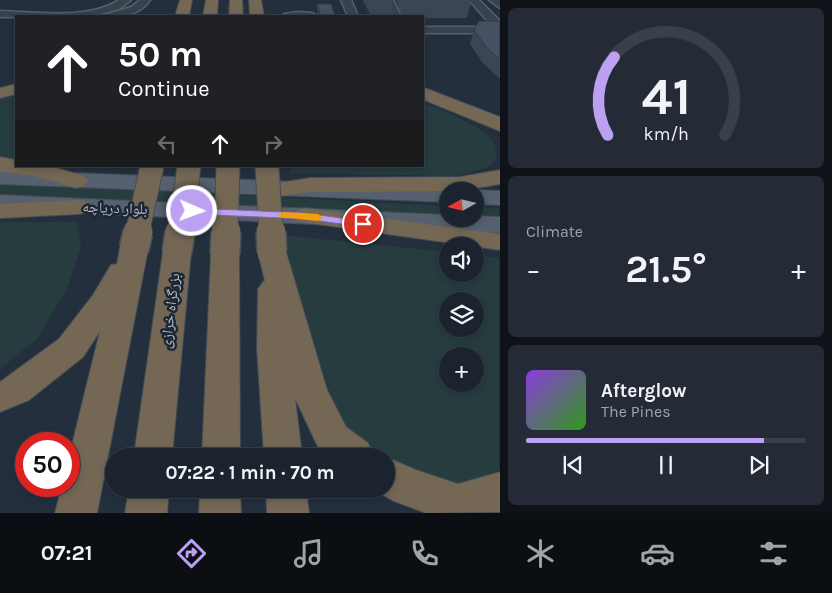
<!DOCTYPE html>
<meta charset="utf-8">
<style>
:root{--surface:#1b232e;--page:#242b36;--text:#f1f3f6;--muted:#a0a4aa;--line:#39404a;--accent:#bca0f2}
body{margin:0;font-family:Karla,"Noto Naskh Arabic",sans-serif;background:var(--page);color:var(--text);height:100vh;display:flex;flex-direction:column;font-size:19px;white-space:nowrap}
*{box-sizing:border-box;margin:0}
p{font-size:16px;color:var(--muted)}
.icon{flex:none;width:28px;height:28px;fill:none;stroke:currentColor;stroke-width:2;stroke-linecap:round;stroke-linejoin:round}
.map{position:relative;flex:1;overflow:hidden}
.drawer{display:flex;flex-direction:column;gap:8px;padding:8px;background:#0f1319;width:332px}
.drawer>*{flex:none}
.banner{position:absolute;left:15px;top:15px;width:409px;height:152px;border-radius:0px;box-shadow:0 2px 8px #0003,0 0 0 1px var(--line);background:#202124;color:#fff;overflow:hidden}
.needle{width:32px;rotate:262deg}
.tools{position:absolute;left:439px;top:182px;display:grid;gap:10px}
.tools a{display:grid;place-items:center;width:45px;height:45px;border-radius:50%;background:var(--surface);box-shadow:0 2px 8px #0003,0 0 0 1px var(--line);font-size:25px}
.speed{position:absolute;left:15px;top:432px;display:flex;gap:10px;font-size:25px;font-weight:700;text-align:center}
.speed>*{display:grid;place-content:center;width:65px;height:65px;border-radius:50%;background:var(--surface);box-shadow:0 2px 8px #0003,0 0 0 1px var(--line);line-height:1}
.speed .limit{border:8px solid #d22;background:#fff;color:#111}
.pin{position:absolute;display:grid;place-items:center;width:42px;height:42px;color:#fff;margin:-21px;border:2px solid #fff;border-radius:50%;box-shadow:0 1px 5px #0007}
.me{position:absolute;width:55px;margin:-28px;rotate:92deg;stroke-linejoin:round;filter:drop-shadow(0 0 4px #0008)}
.turn{display:flex;align-items:center;gap:18px;height:105px;padding:0 20px;font-size:22px}
.turn .icon{width:65px;height:65px;stroke-width:2.5}
.turn b{display:block;font-size:35px;line-height:42px}
.lanes{display:flex;align-items:center;height:48px;padding:0 20px;background:#0003;justify-content:center;gap:25px;direction:ltr}
.lanes .off{opacity:.35}
.big{font-size:38px;font-weight:700;line-height:1.1}
.drawer .card{flex:1;display:flex;flex-direction:column;justify-content:center;gap:8px;min-width:0;padding:0 18px;border-radius:8px;background:var(--page)}
.drawer .dial{align-items:center;gap:0}
.dial svg{height:130px;overflow:visible;fill:none;stroke:var(--line);stroke-width:7;stroke-linecap:round;text-anchor:middle}
.dial text{fill:var(--text);stroke:none}
.song{display:flex;align-items:center;gap:15px}
.cover{width:60px;height:60px;border-radius:8px;background:linear-gradient(135deg,hsl(270 70% 55%),hsl(110 70% 35%))}
.played{height:5px;border-radius:2px;background:linear-gradient(90deg,var(--accent) 85%,var(--line) 85%)}
.keys{display:flex;justify-content:space-around;direction:ltr}
.heat{display:flex;justify-content:space-between;align-items:center;font-size:28px;direction:ltr}
.trip{position:absolute;left:105px;top:448px;width:290px;height:50px;border-radius:25px;background:var(--surface);box-shadow:0 2px 8px #0003,0 0 0 1px var(--line);font-weight:700;line-height:50px;text-align:center}
.dock{display:flex;height:80px;justify-content:space-around;align-items:center;background:#0b0e12;color:var(--muted)}
.dock .icon{width:35px;height:35px}
.dock .active{color:var(--accent)}
.dock b{font-size:22px;color:var(--text)}
main{display:flex;flex:1;min-height:0}
.map>svg:first-child{display:block}
</style>
<main>
<div class="map">
<svg width="500" height="513" viewBox="0 0 500 513">
<rect width="100%" height="100%" fill="#242f3e"/>
<!-- green -->
<g fill="#263c3f" fill-rule="evenodd">
<polygon points="16,92 16,162 0,159 0,98"/>
<path d="M423,103c17,6 64,24 71,41 2,4 2,11 3,15l-11,9 -31,8 -164,-3v-7h131z"/>
<polygon points="0,183 447,206 447,216 0,196"/>
<polygon points="475,207 499,208 499,218 475,217"/>
<polygon points="0,222 77,222 81,247 67,289 37,339 0,369"/>
<path d="M292,236l155,16 1,22h27v-19l24,3v212l-28,15 -46,-4 -39,-15v-10h-14l-27,-20 -16,-29 -34,-116 -9,-53zM448,301h27v28h-27zM448,356h27v28h-27z"/>
</g>
<g fill="none" stroke-linecap="round" stroke-linejoin="round">
<defs>
<g id="minor">
<path d="M119,0h12l-12,9 -27,7 -92,1v-6c35,1 89,9 119,-11z"/>
<path d="M140,0h10c-11,15 -26,17 -43,16l1,-2 23,-7z"/>
<polygon points="341,0 351,0 358,16 348,16"/>
<polygon points="383,0 393,0 401,16 391,16"/>
<polygon points="469,0 479,0 500,21 500,33 422,33 422,27 493,27"/>
<polygon points="489,0 500,0 500,8"/>
<polygon points="298,12 312,13 317,16 283,16 284,14"/>
</g>
<g id="major">
<polygon points="0,170 448,188 457,191 448,191 448,202 0,184"/>
<polygon points="475,190 500,191 500,205 475,204 475,191 469,191"/>
<polygon points="0,195 448,215 448,219 475,219 475,216 500,217 500,233 0,209"/>
</g>
<g id="highway">
<polygon points="180,0 192,0 189,16 175,16"/>
<polygon points="206,0 218,0 217,16 203,16"/>
<polygon points="230,0 242,0 243,16 229,16"/>
<polygon points="249,0 261,0 264,16 250,16"/>
<polygon points="16,84 16,94 0,98 0,88"/>
<polygon points="422,87 500,117 500,131 422,99"/>
<polygon points="0,157 16,160 16,166 49,166 84,176 88,181 84,186 76,188 34,176 0,171"/>
<polygon points="500,170 500,184 460,191 310,192 281,196 273,194 269,189 273,184 310,178 460,177"/>
<polygon points="79,200 88,202 91,207 88,212 79,214 0,218 0,204"/>
<polygon points="305,208 500,234 500,250 296,221 292,216 296,211"/>
<polygon points="134,240 144,243 148,249 97,513 55,513 62,486 69,486 69,457 100,331 83,357 29,400 0,412 0,382 59,339 93,295 111,265 117,264 120,249 124,243"/>
<polygon points="177,243 187,246 191,252 172,456 134,456 163,252 167,246"/>
<polygon points="272,243 282,246 286,252 327,390 346,427 368,443 373,456 326,456 320,451 295,398 302,456 264,456 257,348 258,289 263,282 265,281 258,252 262,246"/>
<polygon points="225,245 235,248 239,254 240,456 202,456 211,254 215,248"/>
<polygon points="386,457 416,470 458,484 500,472 500,512 426,513 394,501 372,489 386,489"/>
<polygon points="129,489 169,489 167,513 125,513"/>
<polygon points="200,489 240,489 241,513 199,513"/>
<polygon points="266,489 306,489 309,513 267,513"/>
</g>
</defs>
<!-- minor casing -->
<use href="#minor" stroke="#565f6c" stroke-width="3"/>
<!-- major casing -->
<use href="#major" stroke="#414a57" stroke-width="2"/>
<!-- highway casing -->
<use href="#highway" stroke="#434c59" stroke-width="2"/>
<!-- minor -->
<use href="#minor" fill="#38414e" fill-rule="evenodd"/>
<!-- major -->
<use href="#major" fill="#56606e" fill-rule="evenodd"/>
<!-- highway -->
<use href="#highway" fill="#746855" fill-rule="evenodd"/>
<defs>
<g id="highway-bridge-far1">
<polyline points="267,166 271,234"/>
<polyline points="137,234 152,166"/>
<polyline points="180,234 189,166"/>
<polyline points="226,234 228,166"/>
</g>
<g id="highway-bridge">
<polyline points="271,232 272,252"/>
<polyline points="134,249 138,232"/>
<polyline points="177,252 180,232"/>
<polyline points="225,254 226,232"/>
</g>
</defs>
<!-- highway-bridge-far1 casing -->
<use href="#highway-bridge-far1" stroke="#434c59" stroke-width="25" stroke-linecap="butt"/>
<!-- highway-bridge casing -->
<use href="#highway-bridge" stroke="#434c59" stroke-width="32" stroke-linecap="butt"/>
<!-- highway-bridge-far1 -->
<use href="#highway-bridge-far1" stroke="#746855" stroke-width="23"/>
<!-- highway-bridge -->
<use href="#highway-bridge" stroke="#746855" stroke-width="29"/>
</g>
<!-- wall -->
<g fill="#3b4654">
<polygon points="363,0 393,0 391,16 371,16 363,1"/>
<polygon points="396,0 471,0 467,18 422,18 422,16 402,16"/>
<polygon points="317,4 335,16 318,16 317,11"/>
<polygon points="500,21 500,79 482,62 470,44 474,30"/>
</g>
<!-- building -->
<g fill="#455162" stroke="#303945">
<polygon points="317,4 331,4 335,16 321,16"/>
<polygon points="479,21 500,21 500,60 486,47 474,30"/>
</g>
<!-- route -->
<polygon fill="#bca0f2" stroke="#7a689d" points="192,208 305,213 363,221 368,224 363,227 305,219 188,214 187,211"/>
<!-- slow -->
<polygon fill="#f59e0b" points="284,212 318,214 323,218 318,221 280,217 278,215"/>
<g text-anchor="middle" dominant-baseline="central" stroke-width="5" stroke-linejoin="round" paint-order="stroke">
<!-- street labels -->
<g font-size="15" fill="#b4bcc9" stroke="#1d2633">
<text transform="translate(115 208) rotate(2)">بلوار دریاچه</text>
<text transform="translate(170 311) rotate(-83)">بزرگراه خرازی</text>
</g>
</g>
</svg>
<div class="tools">
<a><svg class="needle" viewBox="-14 -14 28 28"><path d="M0-13l5 13h-10z" fill="#e53935"/><path d="M0 13l5-13h-10z" fill="#a0a4aa"/></svg></a>
<a><svg class="icon" aria-label="sound" viewBox="0 0 24 24"><path d="M4 9h4l5-4v14l-5-4H4zM17 9q2 3 0 6"/></svg></a>
<a><svg class="icon" aria-label="layers" viewBox="0 0 24 24"><path d="M12 4l9 5-9 5-9-5zM3 14l9 5 9-5"/></svg></a>
<a>+</a>
</div>
<div class="speed"><div class="limit">50</div></div>
<div class="pin" style="left:363px;top:224px;background:#d93025"><svg class="icon" aria-label="arrive" viewBox="0 0 24 24"><path d="M6 21V4h12l-3 4 3 4H6"/></svg></div>
<svg class="me" style="left:192px;top:211px" viewBox="-20 -20 40 40"><circle r="17" fill="#bca0f2" stroke="#fff" stroke-width="3"/><path d="M0-11L8 9 0 5-8 9z" fill="#fff"/></svg>
<div class="trip">07:22 · 1 min · 70 m</div>
<div class="banner">
<div class="turn"><svg class="icon" aria-label="ahead" viewBox="0 0 24 24"><path d="M12 20V5M6 11l6-6 6 6"/></svg><div><b>50 m</b>Continue</div></div>
<div class="lanes"><svg class="icon off" aria-label="left" viewBox="0 0 24 24"><path d="M17 20v-9H6M10 6l-5 5 5 5"/></svg><svg class="icon" aria-label="ahead" viewBox="0 0 24 24"><path d="M12 20V5M6 11l6-6 6 6"/></svg><svg class="icon off" aria-label="right" viewBox="0 0 24 24"><path d="M7 20v-9h11M14 6l5 5-5 5"/></svg></div>
</div>
</div>
<section class="drawer">
<div class="card dial"><svg viewBox="0 0 100 80">
<path d="M14 69A42 42 0 1 1 86 69"/>
<path d="M14 69A42 42 0 0 1 18 21" stroke="#bca0f2"/>
<text x="50" y="56" font-size="32" font-weight="700">41</text>
<text x="50" y="72" font-size="11">km/h</text>
</svg></div>
<div class="card"><p>Climate</p>
<div class="heat"><a>−</a><b class="big">21.5°</b><a>+</a></div>
</div>
<div class="card">
<div class="song"><i class="cover"></i><div><b>Afterglow</b><p>The Pines</p></div></div>
<div class="played"></div>
<div class="keys"><svg class="icon" aria-label="previous" viewBox="0 0 24 24"><path d="M18 5L8 12l10 7zM5 5v14"/></svg><svg class="icon" aria-label="pause" viewBox="0 0 24 24"><path d="M8 5v14M16 5v14"/></svg><svg class="icon" aria-label="next" viewBox="0 0 24 24"><path d="M6 5l10 7-10 7zM19 5v14"/></svg></div>
</div>
</section>
</main>
<nav class="dock">
<b>07:21</b>
<svg class="icon active" aria-label="directions" viewBox="0 0 24 24"><path d="M12 3l9 9-9 9-9-9zM9 14v-3h6M13 9l2 2-2 2"/></svg>
<svg class="icon" aria-label="music" viewBox="0 0 24 24"><path d="M9 18V5l10-2v13"/><circle cx="6" cy="18" r="3"/><circle cx="16" cy="16" r="3"/></svg>
<svg class="icon" aria-label="phone" viewBox="0 0 24 24"><path d="M5 4h4l2 5-3 2q2 4 5 5l2-3 5 2v4C11 20 4 13 5 4z"/></svg>
<svg class="icon" aria-label="climate" viewBox="0 0 24 24"><path d="M12 3v18M4 7l16 10M4 17L20 7"/></svg>
<svg class="icon" aria-label="car" viewBox="0 0 24 24"><path d="M5 17H2v-5l4-1 3-4h7l3 4 3 1v5h-3M9 17h6M6 11h13"/><circle cx="7" cy="17" r="2"/><circle cx="17" cy="17" r="2"/></svg>
<svg class="icon" aria-label="filters" viewBox="0 0 24 24"><path d="M4 7h16M4 17h16"/><circle cx="9" cy="7" r="2"/><circle cx="15" cy="17" r="2"/></svg>
</nav>
